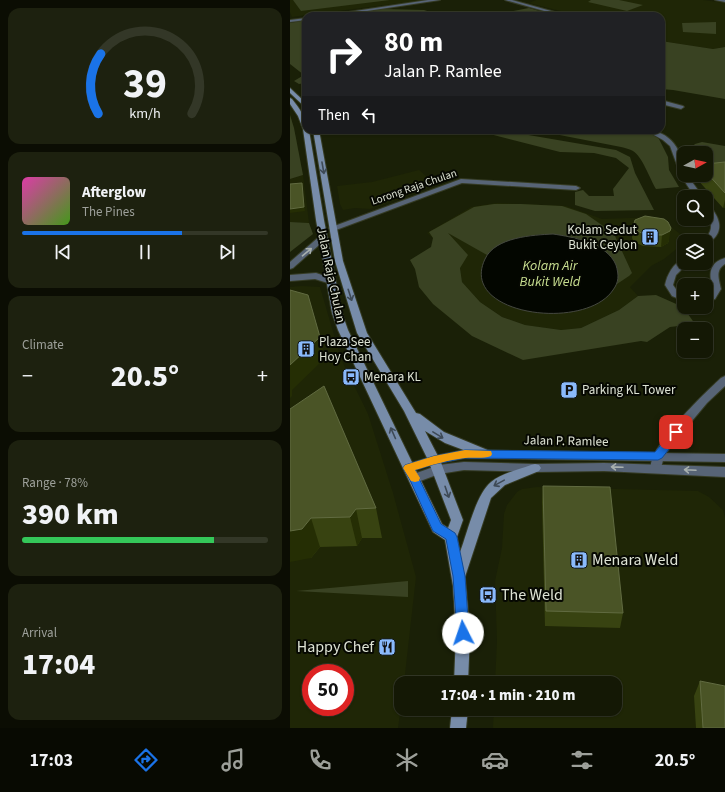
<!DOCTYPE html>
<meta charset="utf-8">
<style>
:root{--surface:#141805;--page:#1d210f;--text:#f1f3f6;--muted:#9da09a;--line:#333727;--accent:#1a73e8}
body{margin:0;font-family:"Source Sans 3",sans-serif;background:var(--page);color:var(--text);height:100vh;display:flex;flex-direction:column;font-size:15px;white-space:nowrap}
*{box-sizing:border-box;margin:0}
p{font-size:13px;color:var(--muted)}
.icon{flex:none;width:22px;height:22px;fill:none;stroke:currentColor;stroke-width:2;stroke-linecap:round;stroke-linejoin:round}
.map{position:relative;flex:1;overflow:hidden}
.drawer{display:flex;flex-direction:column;gap:8px;padding:8px;background:#0b0d03;width:290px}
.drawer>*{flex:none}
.top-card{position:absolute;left:12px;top:12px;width:363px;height:122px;border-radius:12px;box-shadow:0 1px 3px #0004,0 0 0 1px var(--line);background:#202124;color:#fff;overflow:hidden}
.needle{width:26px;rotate:82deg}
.fabs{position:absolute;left:387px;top:146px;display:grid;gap:8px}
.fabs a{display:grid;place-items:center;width:36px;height:36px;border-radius:8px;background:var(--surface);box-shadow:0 1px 3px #0004,0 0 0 1px var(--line);font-size:20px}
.speed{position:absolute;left:12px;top:664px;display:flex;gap:8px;font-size:20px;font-weight:700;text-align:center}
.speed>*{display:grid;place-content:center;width:52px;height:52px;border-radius:50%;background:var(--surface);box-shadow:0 1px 3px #0004,0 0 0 1px var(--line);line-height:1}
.speed .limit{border:6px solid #d22;background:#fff;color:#111}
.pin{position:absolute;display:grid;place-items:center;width:34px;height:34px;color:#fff;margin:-17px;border-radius:8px;box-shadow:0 2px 6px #0006}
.me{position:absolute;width:44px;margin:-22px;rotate:356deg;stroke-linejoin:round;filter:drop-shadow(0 0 3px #0008)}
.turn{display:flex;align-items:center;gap:14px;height:84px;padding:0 16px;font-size:18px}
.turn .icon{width:52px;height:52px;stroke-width:2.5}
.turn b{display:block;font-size:28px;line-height:34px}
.then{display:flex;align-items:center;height:38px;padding:0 16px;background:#0003;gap:8px;font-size:15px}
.big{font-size:30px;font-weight:800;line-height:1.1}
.drawer .card{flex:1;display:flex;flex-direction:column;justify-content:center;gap:6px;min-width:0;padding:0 14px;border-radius:12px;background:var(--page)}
.drawer .dial{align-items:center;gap:0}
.dial svg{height:104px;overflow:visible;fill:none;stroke:var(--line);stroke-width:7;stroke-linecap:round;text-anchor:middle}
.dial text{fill:var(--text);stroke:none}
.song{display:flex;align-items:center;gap:12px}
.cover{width:48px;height:48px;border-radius:6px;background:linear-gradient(135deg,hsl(320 70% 55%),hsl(100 70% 35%))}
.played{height:4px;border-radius:2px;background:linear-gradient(90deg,var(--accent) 65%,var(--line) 65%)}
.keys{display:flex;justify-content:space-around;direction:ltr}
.heat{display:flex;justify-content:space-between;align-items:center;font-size:22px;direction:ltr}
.charge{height:6px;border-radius:3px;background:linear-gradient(90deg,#34c759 78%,var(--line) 0)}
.trip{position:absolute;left:104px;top:676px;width:228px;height:40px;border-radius:12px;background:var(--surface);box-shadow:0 1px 3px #0004,0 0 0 1px var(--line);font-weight:800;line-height:40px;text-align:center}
.tab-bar{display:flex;height:64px;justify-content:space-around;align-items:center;background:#080a02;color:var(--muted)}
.tab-bar .icon{width:28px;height:28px}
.tab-bar .active{color:var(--accent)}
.tab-bar b{font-size:18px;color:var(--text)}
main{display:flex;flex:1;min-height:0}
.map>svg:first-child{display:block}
</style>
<main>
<section class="drawer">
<div class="card dial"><svg viewBox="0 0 100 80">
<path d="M14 69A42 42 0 1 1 86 69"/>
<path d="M14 69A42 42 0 0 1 16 23" stroke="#1a73e8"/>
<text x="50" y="56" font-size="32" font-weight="700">39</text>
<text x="50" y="72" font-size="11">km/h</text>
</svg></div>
<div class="card">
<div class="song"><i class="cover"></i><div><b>Afterglow</b><p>The Pines</p></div></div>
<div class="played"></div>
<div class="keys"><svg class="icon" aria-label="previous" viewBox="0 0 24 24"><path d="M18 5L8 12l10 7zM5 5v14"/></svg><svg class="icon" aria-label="pause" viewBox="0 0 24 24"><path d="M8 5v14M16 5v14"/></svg><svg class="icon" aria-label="next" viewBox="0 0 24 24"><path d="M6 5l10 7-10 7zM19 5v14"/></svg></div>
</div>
<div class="card"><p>Climate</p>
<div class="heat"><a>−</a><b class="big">20.5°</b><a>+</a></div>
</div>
<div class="card"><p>Range · 78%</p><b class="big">390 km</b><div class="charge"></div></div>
<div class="card"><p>Arrival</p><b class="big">17:04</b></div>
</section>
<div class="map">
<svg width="435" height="728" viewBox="0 0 435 728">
<rect width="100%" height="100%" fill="#1a2007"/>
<!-- built -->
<g fill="#1f2606" fill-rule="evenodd">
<polygon points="0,0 133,0 2,17 0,12"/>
<polygon points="246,0 413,0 435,3 435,47 423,49 371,41 371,16 290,16 239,3"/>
<polygon points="129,170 146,185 80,209 65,208 53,210 50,204 47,186 82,182"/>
<polygon points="13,175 19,223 0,222 0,179"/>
<polygon points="207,203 276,206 312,219 368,217 398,240 394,241 394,243 374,259 361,266 340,287 348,296 329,310 291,328 271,330 235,325 212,317 190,302 172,282 170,268 143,238 137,233 181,207"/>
<path d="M11,286l19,1 21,72 27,55 25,79 23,84 -12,106h-3v23l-3,22h-108v-441zM21,673h34v34h-34z"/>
<polygon points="247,487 408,491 419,497 433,510 435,518 435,728 203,728 204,709 325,709 325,683 205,683 207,641 205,581 212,548 214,514 217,505 227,492 232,489"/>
</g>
<!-- green -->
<g fill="#394222">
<polygon points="3,0 100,0 11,11"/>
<polygon points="301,0 329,0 353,5 337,11 298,2"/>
<polygon points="239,8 267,16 198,16"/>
<polygon points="91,9 134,10 153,16 45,16"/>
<polygon points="16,20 16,83 9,84 4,81 14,75 0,64 0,23"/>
<polygon points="426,22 426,34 393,32 392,23"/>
<polygon points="371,41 423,49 435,47 435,99 383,90 371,89"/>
<polygon points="0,115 4,128 13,175 0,179"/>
<polygon points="166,130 209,130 326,150 340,157 345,173 364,210 305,211 285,205 285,192 293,190 299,196 324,196 323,189 339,168 326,158 304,153 270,152 192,132"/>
<path d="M244,130h105l15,5 5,4 9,18 1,13 10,17 -23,2c-6,-10 -14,-33 -23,-38 -3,-2 -8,-3 -12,-4z"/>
<polygon points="412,142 435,146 435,172 416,174 416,153 396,153 405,144"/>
<path d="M204,204h27l41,2 24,8 23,16 6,6 17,37 -3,3 -12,8c8,-41 -53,-53 -83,-49 -9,1 -28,6 -35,11 -5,2 -9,6 -12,9l-39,-22 20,22 -8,13 2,14 18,20 22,15 23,8 36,5 20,-2 38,-18 19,-14 18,-1 27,12 12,17 -25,3 -23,15 -6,-1 -118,19 -51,-24 -39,-32 -14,-17 -4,-18 -5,-9 21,-13 2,-9 -4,-6 45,-25z"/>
<polygon points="0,222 19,223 23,234 0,252"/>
<polygon points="118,581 118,597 6,591"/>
</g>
<!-- water -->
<path fill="#030600" stroke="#454840" d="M263,234c20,3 54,9 63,31 3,10 3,17 -3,25 -28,42 -155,25 -128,-31 10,-22 48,-24 68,-25z"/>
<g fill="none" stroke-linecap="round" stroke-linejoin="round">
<defs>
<g id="minor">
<polygon points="138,0 150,0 44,16 32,16"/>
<polygon points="215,0 222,0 279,16 272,16"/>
<polygon points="16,18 16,20 0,22 0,20"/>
<polygon points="371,100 393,106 394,107 391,109 371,104"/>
<path d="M355,130c25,0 39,21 39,45h3l16,22h-8l-14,-21 -11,-30 -7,-6z"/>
<polygon points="171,179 286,186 290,188 286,190 172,183 46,230 43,230 39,228"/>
<path d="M416,204h3c7,10 15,21 7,32 -3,4 -6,7 -10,8v-3h-3c16,-16 3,-19 3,-37z"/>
<polygon points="30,236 33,236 37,238 3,268 0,269 0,262"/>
<path d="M435,258v6c-10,6 -6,15 -4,25l-6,10 -9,3v-6l3,-1 4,-6c-4,-14 -5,-26 12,-31z"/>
<path d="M394,259v4h4l-12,12 -3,10 5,7 6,3v6l-12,-5 -7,-11c2,-10 8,-22 19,-26z"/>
<polygon points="26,273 44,279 45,281 41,284 25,279 0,281 0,275"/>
<path d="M435,376v10l-18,17 -36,43 -7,11 -4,14 -4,1 -4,-1c-10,-19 55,-80 69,-93z"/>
</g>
<g id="tertiary">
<polygon points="425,0 435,0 435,2"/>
<polygon points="175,450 435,454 435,462 175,458 144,464 119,472 115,471 113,468 115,465 144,456"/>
<polygon points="174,462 245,464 314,463 435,467 435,477 314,471 245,472 174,470 149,474 125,483 121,481 119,478 121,475 149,465"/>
</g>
<g id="secondary">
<polygon points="0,88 16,103 16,108 0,93"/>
<path d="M0,98l2,1c8,10 14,18 14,31h3l15,90 18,93 6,17 94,194 6,4 3,-8 -23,-60 -24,-49 -47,-78 -22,-72 -22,-131h6l24,131 24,72 49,80 4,1 24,18 46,19 2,3 -2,3 -4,1 -4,-1 -37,-14 -20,-12 15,29 23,60 -6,17 3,15c7,-18 16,-58 31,-70 11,-9 27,-12 40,-17l4,-1 4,1 2,3 -2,3 -34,14 -14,13 -26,79 5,56 -2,50h-14l2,-50 -3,-47 -8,-46 -12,-8 -95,-202 -6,-17 -16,-93 -13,-91 -5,-13 -8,-12z"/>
<polygon points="162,709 178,709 176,728 160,728"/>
</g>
</defs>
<!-- minor casing -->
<use href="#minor" stroke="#353b24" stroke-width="2"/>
<!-- tertiary casing -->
<use href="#tertiary" stroke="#353b24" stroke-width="2"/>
<!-- secondary casing -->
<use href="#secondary" stroke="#353b24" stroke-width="2"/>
<!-- minor -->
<use href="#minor" fill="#576476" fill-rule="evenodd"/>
<!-- tertiary -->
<use href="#tertiary" fill="#576476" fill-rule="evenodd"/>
<!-- secondary -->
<use href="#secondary" fill="#778ca9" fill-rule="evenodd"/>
</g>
<!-- wall -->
<g fill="#384311">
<polygon points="435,162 435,208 433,208 406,178 407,175 416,175 416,164"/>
<polygon points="355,216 379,240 378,243 371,247 353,246 344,242 342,238 343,227"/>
<polygon points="0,409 86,508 92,538 72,538 67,546 30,547 21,558"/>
<polygon points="253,486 333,613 330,628 255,626 252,502"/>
<polygon points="410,681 435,728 406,728 404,696"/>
</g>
<!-- shaded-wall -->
<g fill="#252e04">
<polygon points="12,183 15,211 0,213 0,209"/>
<polygon points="435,200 435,208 433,208"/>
<polygon points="381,228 379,240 378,243 371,247 372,235"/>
<polygon points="30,337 35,358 2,390 2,396 0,398 0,365"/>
<polygon points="66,509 72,538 67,546 60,517"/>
<polygon points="21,518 30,547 21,558 0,562 0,531"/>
</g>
<!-- building -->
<g fill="#4a5426" stroke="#616b41">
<polygon points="435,162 435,193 416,172 416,164"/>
<polygon points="12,183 14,207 0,209 0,184"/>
<polygon points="355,216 374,219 378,222 381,228 380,231 372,235 355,235 346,230 343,227 345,220"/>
<polygon points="0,290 18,295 30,337 0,365"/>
<polygon points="34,386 86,508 66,509 60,517 21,518 12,529 0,531 0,409"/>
<polygon points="253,486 320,487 333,613 256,611"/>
<polygon points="410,681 435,686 435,728 413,728"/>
</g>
<!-- one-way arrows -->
<defs><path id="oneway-shaft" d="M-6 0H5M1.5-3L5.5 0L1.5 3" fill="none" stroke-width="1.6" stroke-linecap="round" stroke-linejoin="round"/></defs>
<g stroke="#3e4a56">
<use href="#oneway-shaft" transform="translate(33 168) rotate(80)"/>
<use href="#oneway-shaft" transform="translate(60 295) rotate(72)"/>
<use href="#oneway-shaft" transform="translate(103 433) rotate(-114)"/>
<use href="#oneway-shaft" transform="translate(148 435) rotate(31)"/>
<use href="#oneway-shaft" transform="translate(209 483) rotate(151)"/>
<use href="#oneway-shaft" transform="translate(157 492) rotate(71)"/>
</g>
<g stroke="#a8b0ae">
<use href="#oneway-shaft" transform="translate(17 252) rotate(-40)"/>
<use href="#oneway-shaft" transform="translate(327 467) rotate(-178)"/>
<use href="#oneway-shaft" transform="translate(400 470) rotate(-177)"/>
</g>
<!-- route -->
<polygon fill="#1a73e8" stroke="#114b97" points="386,429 390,430 391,432 390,435 372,458 368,460 175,458 145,464 125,470 151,524 165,533 167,537 175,576 179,633 178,638 173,639 168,638 167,633 163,576 156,539 143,531 120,480 113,468 115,465 144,456 175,450 365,452 383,430"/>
<!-- slow -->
<path fill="#f59e0b" d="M175,450l26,1 1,3 -1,2c-8,3 -17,1 -26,2 -17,2 -33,7 -50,12l5,8 -1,3 -4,1 -4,-1 -8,-13 2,-3 29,-9z"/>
<!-- icons -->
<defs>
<symbol id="building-square" viewBox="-11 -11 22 22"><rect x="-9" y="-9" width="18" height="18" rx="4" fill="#8abafc" stroke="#060802"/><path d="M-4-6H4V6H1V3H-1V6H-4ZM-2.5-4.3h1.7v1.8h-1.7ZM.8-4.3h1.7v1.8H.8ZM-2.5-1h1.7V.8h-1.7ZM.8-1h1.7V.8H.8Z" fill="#111"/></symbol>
<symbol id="bus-square" viewBox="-11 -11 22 22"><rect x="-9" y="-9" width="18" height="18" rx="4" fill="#8abafc" stroke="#060802"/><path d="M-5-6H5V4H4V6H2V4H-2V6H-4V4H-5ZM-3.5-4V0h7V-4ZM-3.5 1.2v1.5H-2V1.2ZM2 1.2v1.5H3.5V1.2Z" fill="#111"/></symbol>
<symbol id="parking-square" viewBox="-11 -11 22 22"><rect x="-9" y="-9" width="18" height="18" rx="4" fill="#8abafc" stroke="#060802"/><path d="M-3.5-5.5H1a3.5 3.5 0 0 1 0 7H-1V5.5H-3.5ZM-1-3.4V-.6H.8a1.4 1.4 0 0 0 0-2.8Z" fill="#111"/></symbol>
<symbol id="restaurant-square" viewBox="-11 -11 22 22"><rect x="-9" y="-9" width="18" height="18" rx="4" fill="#8abafc" stroke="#060802"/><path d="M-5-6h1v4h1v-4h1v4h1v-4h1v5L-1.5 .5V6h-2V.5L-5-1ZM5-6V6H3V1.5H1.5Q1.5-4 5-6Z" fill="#111"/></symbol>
</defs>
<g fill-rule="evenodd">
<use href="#building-square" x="350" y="227" width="20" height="20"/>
<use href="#building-square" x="6" y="339" width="20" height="20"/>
<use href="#bus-square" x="51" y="367" width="20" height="20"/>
<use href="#parking-square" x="269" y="380" width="20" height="20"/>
<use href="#building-square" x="279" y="550" width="20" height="20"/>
<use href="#bus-square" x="188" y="585" width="20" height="20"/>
<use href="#restaurant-square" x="87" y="637" width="20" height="20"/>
</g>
<g text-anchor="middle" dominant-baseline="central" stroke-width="4" stroke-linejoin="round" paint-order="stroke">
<!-- far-street labels -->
<g font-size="11" fill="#dee3d4" stroke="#060802">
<text transform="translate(124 187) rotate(-19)">Lorong Raja Chulan</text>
</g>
<!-- poi labels -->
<g font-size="13" fill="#dee3d4" stroke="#060802" text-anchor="start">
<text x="347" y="230" text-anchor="end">Kolam Sedut<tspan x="347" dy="15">Bukit Ceylon</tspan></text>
<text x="29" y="342">Plaza See<tspan x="29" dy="15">Hoy Chan</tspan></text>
<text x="74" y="377">Menara KL</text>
<text x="292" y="390">Parking KL Tower</text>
</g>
<!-- street labels -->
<g font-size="13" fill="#dee3d4" stroke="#060802">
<text transform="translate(41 275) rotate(78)">Jalan Raja Chulan</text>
<text transform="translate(276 441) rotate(1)">Jalan P. Ramlee</text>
</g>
<!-- water labels -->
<g font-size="14" font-style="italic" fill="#c8de90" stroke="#060802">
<text x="260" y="266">Kolam Air<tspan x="260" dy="16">Bukit Weld</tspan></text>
</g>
<!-- near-poi labels -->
<g font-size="16" fill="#dee3d4" stroke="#060802" text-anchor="start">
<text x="302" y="560">Menara Weld</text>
<text x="211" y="595">The Weld</text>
<text x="84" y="647" text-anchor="end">Happy Chef</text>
</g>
</g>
</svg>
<div class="fabs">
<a><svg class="needle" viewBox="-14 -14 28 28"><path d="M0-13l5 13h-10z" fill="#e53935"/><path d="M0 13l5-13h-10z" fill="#9da09a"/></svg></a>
<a><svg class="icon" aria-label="search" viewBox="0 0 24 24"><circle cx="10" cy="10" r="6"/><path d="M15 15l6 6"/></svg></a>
<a><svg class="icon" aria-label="layers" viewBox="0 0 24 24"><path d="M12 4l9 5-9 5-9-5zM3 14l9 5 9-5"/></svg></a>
<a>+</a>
<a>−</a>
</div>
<div class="speed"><div class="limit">50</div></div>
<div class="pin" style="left:386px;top:432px;background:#d93025"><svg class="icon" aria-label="arrive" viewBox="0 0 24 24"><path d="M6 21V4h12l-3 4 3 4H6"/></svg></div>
<svg class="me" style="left:173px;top:633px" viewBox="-20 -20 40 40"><circle r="19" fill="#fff"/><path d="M0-13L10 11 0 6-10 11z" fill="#1a73e8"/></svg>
<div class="trip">17:04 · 1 min · 210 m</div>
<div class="top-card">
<div class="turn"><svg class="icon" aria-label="right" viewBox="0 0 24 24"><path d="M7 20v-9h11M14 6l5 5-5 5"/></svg><div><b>80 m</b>Jalan P. Ramlee</div></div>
<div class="then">Then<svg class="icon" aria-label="left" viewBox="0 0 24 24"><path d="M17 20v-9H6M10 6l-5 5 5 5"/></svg></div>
</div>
</div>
</main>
<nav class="tab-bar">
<b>17:03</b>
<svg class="icon active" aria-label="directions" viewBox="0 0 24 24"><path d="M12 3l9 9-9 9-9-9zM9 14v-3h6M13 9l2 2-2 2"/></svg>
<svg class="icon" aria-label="music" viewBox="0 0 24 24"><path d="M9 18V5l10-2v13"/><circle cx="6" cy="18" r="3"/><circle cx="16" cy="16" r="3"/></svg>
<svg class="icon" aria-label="phone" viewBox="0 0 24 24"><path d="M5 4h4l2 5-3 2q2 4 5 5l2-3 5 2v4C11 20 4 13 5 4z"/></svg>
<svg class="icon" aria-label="climate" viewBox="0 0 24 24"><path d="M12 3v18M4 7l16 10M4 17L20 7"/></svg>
<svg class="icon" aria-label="car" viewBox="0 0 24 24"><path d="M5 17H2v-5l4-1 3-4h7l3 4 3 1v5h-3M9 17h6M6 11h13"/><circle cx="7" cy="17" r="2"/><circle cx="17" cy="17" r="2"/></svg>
<svg class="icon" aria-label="filters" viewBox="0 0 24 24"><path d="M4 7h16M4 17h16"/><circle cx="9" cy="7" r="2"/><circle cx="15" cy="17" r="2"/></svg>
<b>20.5°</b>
</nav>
